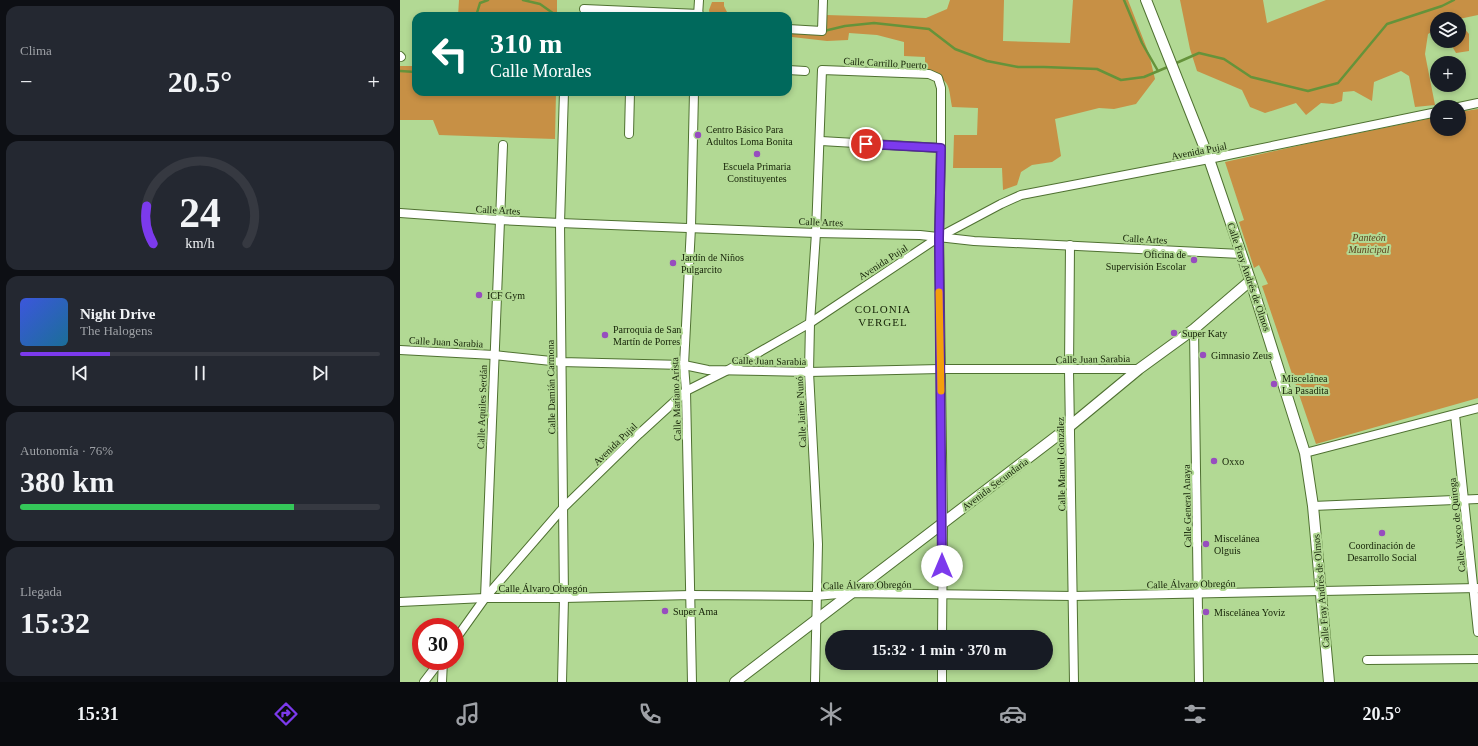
<!DOCTYPE html>
<html lang="es">
<meta charset="utf-8">
<style>
:root{--surface:#171b24;--page:#242831;--text:#f1f3f6;--muted:#9ea1a6;--line:#363941;--accent:#7c3aed}
body{margin:0;font-family:Georgia,serif;background:var(--page);color:var(--text);height:100vh;display:flex;flex-direction:column;font-size:15px;white-space:nowrap}
*{box-sizing:border-box;margin:0}
p{font-size:13px;color:var(--muted)}
.icon{flex:none;width:22px;height:22px;fill:none;stroke:currentColor;stroke-width:2;stroke-linecap:round;stroke-linejoin:round}
.map{position:relative;flex:1;overflow:hidden}
.side{display:flex;flex-direction:column;gap:6px;padding:6px;background:#0d0f14;width:400px}
.side>*{flex:none}
.banner{position:absolute;left:12px;top:12px;width:380px;height:84px;border-radius:12px;box-shadow:0 2px 6px #0003;background:#00695c;color:#fff;overflow:hidden}
.tools{position:absolute;left:1030px;top:12px;display:grid;gap:8px}
.tools a{display:grid;place-items:center;width:36px;height:36px;border-radius:50%;background:var(--surface);box-shadow:0 2px 6px #0003;font-size:20px}
.speed{position:absolute;left:12px;top:618px;display:flex;gap:8px;font-size:20px;font-weight:700;text-align:center}
.speed>*{display:grid;place-content:center;width:52px;height:52px;border-radius:50%;background:var(--surface);box-shadow:0 2px 6px #0003;line-height:1}
.speed .limit{border:6px solid #d22;background:#fff;color:#111}
.pin{position:absolute;display:grid;place-items:center;width:34px;height:34px;color:#fff;margin:-17px;border:2px solid #fff;border-radius:50%;box-shadow:0 1px 4px #0007}
.me{position:absolute;width:44px;margin:-22px;rotate:0deg;stroke-linejoin:round;filter:drop-shadow(0 0 3px #0008)}
.turn{display:flex;align-items:center;gap:14px;height:84px;padding:0 12px;font-size:18px}
.turn .icon{width:52px;height:52px;stroke-width:2.5}
.turn b{display:block;font-size:28px;line-height:34px}
.big{font-size:30px;font-weight:800;line-height:1.1}
.side .tile{flex:1;display:flex;flex-direction:column;justify-content:center;gap:6px;min-width:0;padding:0 14px;border-radius:12px;background:var(--page)}
.side .dial{align-items:center;gap:0}
.dial svg{height:104px;overflow:visible;fill:none;stroke:var(--line);stroke-width:7;stroke-linecap:round;text-anchor:middle}
.dial text{fill:var(--text);stroke:none}
.song{display:flex;align-items:center;gap:12px}
.cover{width:48px;height:48px;border-radius:6px;background:linear-gradient(135deg,hsl(230 70% 55%),hsl(200 70% 35%))}
.played{height:4px;border-radius:2px;background:linear-gradient(90deg,var(--accent) 25%,var(--line) 25%)}
.keys{display:flex;justify-content:space-around;direction:ltr}
.heat{display:flex;justify-content:space-between;align-items:center;font-size:22px;direction:ltr}
.charge{height:6px;border-radius:3px;background:linear-gradient(90deg,#34c759 76%,var(--line) 0)}
.trip{position:absolute;left:425px;top:630px;width:228px;height:40px;border-radius:20px;background:var(--surface);box-shadow:0 2px 6px #0003;font-weight:800;line-height:40px;text-align:center}
.tab-bar{display:flex;height:64px;justify-content:space-around;align-items:center;background:#090b0e;color:var(--muted)}
.tab-bar .icon{width:28px;height:28px}
.tab-bar .current{color:var(--accent)}
.tab-bar b{font-size:18px;color:var(--text)}
main{display:flex;flex:1;min-height:0}
.map>svg:first-child{display:block}
</style>
<main>
<section class="side">
<div class="tile"><p>Clima</p>
<div class="heat"><a>−</a><b class="big">20.5°</b><a>+</a></div>
</div>
<div class="tile dial"><svg viewBox="0 0 100 80">
<path d="M14 69A42 42 0 1 1 86 69"/>
<path d="M14 69A42 42 0 0 1 9 40" stroke="#7c3aed"/>
<text x="50" y="56" font-size="32" font-weight="700">24</text>
<text x="50" y="72" font-size="11">km/h</text>
</svg></div>
<div class="tile">
<div class="song"><i class="cover"></i><div><b>Night Drive</b><p>The Halogens</p></div></div>
<div class="played"></div>
<div class="keys"><svg class="icon" aria-label="previous" viewBox="0 0 24 24"><path d="M18 5L8 12l10 7zM5 5v14"/></svg><svg class="icon" aria-label="pause" viewBox="0 0 24 24"><path d="M8 5v14M16 5v14"/></svg><svg class="icon" aria-label="next" viewBox="0 0 24 24"><path d="M6 5l10 7-10 7zM19 5v14"/></svg></div>
</div>
<div class="tile"><p>Autonomía · 76%</p><b class="big">380 km</b><div class="charge"></div></div>
<div class="tile"><p>Llegada</p><b class="big">15:32</b></div>
</section>
<div class="map">
<svg width="1078" height="682" viewBox="0 0 1078 682">
<rect width="100%" height="100%" fill="#b2d994"/>
<!-- green -->
<g fill="#c79045">
<polygon points="59,0 157,0 157,16 58,16"/>
<path d="M550,0h54l-1,41 67,2 3,-43h55l21,54 6,25 -19,25 -22,5 -15,-1 -44,11 6,37 -9,6 -20,3 -11,7 -4,13 -14,5 -1,-22h-49l1,-33h23l1,-27 -26,-1c-4,-25 -2,-27 -27,-35v-15l-21,-1v-14l-27,-7 -28,-2 -1,7 -21,1 -35,-4 -2,3h-2v-11l32,-2 6,-12 100,3 21,-9z"/>
<polygon points="780,0 863,0 867,23 926,0 1078,0 1078,15 1059,19 1037,19 1037,29 1028,34 1025,54 1035,105 1015,107 1009,76 1001,71 974,82 972,101 954,91 943,92 942,101 933,104 921,103 906,115 896,103 865,113 850,107 842,90 797,71 790,49"/>
<polygon points="312,2 324,2 324,6 329,16 310,16 309,10"/>
<polygon points="1059,22 1069,34 1069,51 1056,53 1049,41 1059,41"/>
<polygon points="0,66 16,66 16,92 156,92 155,139 39,135 33,120 0,120"/>
<polygon points="1078,109 1078,398 916,444 862,286 868,284 859,265 854,268 839,222 844,220 825,162 915,142 1037,117 1037,129 1059,129 1059,112"/>
</g>
<g fill="none" stroke-linecap="round" stroke-linejoin="round">
<!-- stream -->
<g stroke="#65933a" stroke-width="2.5">
<polyline points="123,0 140,4 157,16"/>
<polyline points="724,0 742,43 758,71"/>
<polyline points="76,16 80,3 88,0"/>
<polyline points="424,31 445,26 474,23 529,29 555,49 587,61 618,67 644,67 697,69 721,80 744,77 770,66"/>
<polyline points="774,64 799,53 824,59 851,77 908,91 938,83 987,24 1042,6 1054,0"/>
<polyline points="0,71 16,72"/>
</g>
<defs>
<g id="minor">
<polyline points="184,9 299,14"/>
<polyline points="298,16 299,0"/>
<polyline points="388,29 422,31 423,0"/>
<polyline points="0,56 1,57"/>
<polyline points="388,70 405,71"/>
<polyline points="1059,107 1078,103"/>
<polyline points="229,134 230,92"/>
<polyline points="421,141 541,148"/>
<polyline points="0,213 99,220 160,223 416,233 520,235 574,241 841,254"/>
<polyline points="670,245 669,370 674,682"/>
<polyline points="794,329 799,682"/>
<polyline points="0,350 94,355 161,362 284,365 308,370 409,372 540,369 739,369"/>
<polyline points="1055,415 1078,632"/>
<polyline points="905,453 1078,408"/>
<polyline points="913,506 1078,499"/>
<polyline points="85,598 103,145"/>
<polyline points="0,602 85,598 164,598 291,595 416,596 449,593 673,596 1078,588"/>
<polyline points="55,640 85,598 163,508 239,434 286,391 328,370 410,323 539,237 601,204 621,195 809,159 1037,112"/>
<polyline points="967,660 1078,659"/>
<polyline points="24,682 40,661"/>
<polyline points="42,682 43,661"/>
<polyline points="162,682 164,598 160,223 164,92"/>
<polyline points="292,682 286,391 284,365 291,227 294,92"/>
<polyline points="415,682 418,544 409,372 410,323 416,233 422,70 529,74 538,78 541,88 541,148 539,237 543,524 542,637"/>
<polyline points="542,682 542,663"/>
</g>
<g id="tertiary">
<polyline points="746,0 809,159 852,285 905,453 913,506 929,682"/>
<polyline points="335,682 670,426 739,369 794,329 850,281"/>
</g>
</defs>
<!-- minor casing -->
<use href="#minor" stroke="#4f7131" stroke-width="10"/>
<!-- tertiary casing -->
<use href="#tertiary" stroke="#4f7131" stroke-width="12"/>
<!-- minor -->
<use href="#minor" stroke="#fff" stroke-width="8"/>
<!-- tertiary -->
<use href="#tertiary" stroke="#fff" stroke-width="10"/>
</g>
<g fill="none" stroke-linecap="round" stroke-linejoin="round">
<defs>
<polyline id="route" points="466,144 541,148 539,238 542,566"/>
</defs>
<!-- route casing -->
<use href="#route" stroke="#51269a" stroke-width="10"/>
<!-- route -->
<use href="#route" stroke="#7c3aed" stroke-width="7"/>
<!-- slow -->
<polyline stroke="#f59e0b" stroke-width="7" points="539,292 541,391"/>
</g>
<!-- markers -->
<g fill="#974dbf" stroke="#b2d994" stroke-width="1.5">
<circle cx="298" cy="135" r="4"/>
<circle cx="357" cy="154" r="4"/>
<circle cx="794" cy="260" r="4"/>
<circle cx="273" cy="263" r="4"/>
<circle cx="79" cy="295" r="4"/>
<circle cx="774" cy="333" r="4"/>
<circle cx="205" cy="335" r="4"/>
<circle cx="803" cy="355" r="4"/>
<circle cx="874" cy="384" r="4"/>
<circle cx="814" cy="461" r="4"/>
<circle cx="982" cy="533" r="4"/>
<circle cx="806" cy="544" r="4"/>
<circle cx="265" cy="611" r="4"/>
<circle cx="806" cy="612" r="4"/>
</g>
<g text-anchor="middle" dominant-baseline="central" stroke-width="4" stroke-linejoin="round" paint-order="stroke">
<!-- street labels -->
<g font-size="10" fill="#152207" stroke="#b2d994">
<text transform="translate(485 63) rotate(3)">Calle Carrillo Puerto</text>
<text transform="translate(799 151) rotate(-11)">Avenida Pujal</text>
<text transform="translate(98 210) rotate(3)">Calle Artes</text>
<text transform="translate(421 222) rotate(2)">Calle Artes</text>
<text transform="translate(745 239) rotate(3)">Calle Artes</text>
<text transform="translate(483 262) rotate(-33)">Avenida Pujal</text>
<text transform="translate(849 277) rotate(71)">Calle Fray Andrés de Olmos</text>
<text transform="translate(46 342) rotate(3)">Calle Juan Sarabia</text>
<text transform="translate(693 359) rotate(-1)">Calle Juan Sarabia</text>
<text transform="translate(369 361) rotate(1)">Calle Juan Sarabia</text>
<text transform="translate(151 387) rotate(-91)">Calle Damián Carmona</text>
<text transform="translate(276 399) rotate(-92)">Calle Mariano Arista</text>
<text transform="translate(82 407) rotate(-88)">Calle Aquiles Serdán</text>
<text transform="translate(401 412) rotate(-93)">Calle Jaime Nunó</text>
<text transform="translate(215 444) rotate(-44)">Avenida Pujal</text>
<text transform="translate(661 464) rotate(-91)">Calle Manuel González</text>
<text transform="translate(595 484) rotate(-37)">Avenida Secundaria</text>
<text transform="translate(787 506) rotate(-91)">Calle General Anaya</text>
<text transform="translate(1057 525) rotate(-96)">Calle Vasco de Quiroga</text>
<text transform="translate(791 584) rotate(-1)">Calle Álvaro Obregón</text>
<text transform="translate(467 585) rotate(-1)">Calle Álvaro Obregón</text>
<text x="143" y="588">Calle Álvaro Obregón</text>
<text transform="translate(921 591) rotate(-95)">Calle Fray Andrés de Olmos</text>
</g>
<!-- poi labels -->
<g font-size="10" fill="#152207" stroke="#b2d994" text-anchor="start">
<text x="306" y="129">Centro Básico Para<tspan x="306" dy="12">Adultos Loma Bonita</tspan></text>
<text x="357" y="166" text-anchor="middle">Escuela Primaria<tspan x="357" dy="12">Constituyentes</tspan></text>
<text x="786" y="254" text-anchor="end">Oficina de<tspan x="786" dy="12">Supervisión Escolar</tspan></text>
<text x="281" y="257">Jardín de Niños<tspan x="281" dy="12">Pulgarcito</tspan></text>
<text x="87" y="295">ICF Gym</text>
<text x="213" y="329">Parroquia de San<tspan x="213" dy="12">Martín de Porres</tspan></text>
<text x="782" y="333">Super Katy</text>
<text x="811" y="355">Gimnasio Zeus</text>
<text x="882" y="378">Miscelánea<tspan x="882" dy="12">La Pasadita</tspan></text>
<text x="822" y="461">Oxxo</text>
<text x="814" y="538">Miscelánea<tspan x="814" dy="12">Olguis</tspan></text>
<text x="982" y="545" text-anchor="middle">Coordinación de<tspan x="982" dy="12">Desarrollo Social</tspan></text>
<text x="273" y="611">Super Ama</text>
<text x="814" y="612">Miscelánea Yoviz</text>
</g>
<!-- park labels -->
<g font-size="10" font-style="italic" fill="#5c411d" stroke="#b2d994">
<text x="969" y="237">Panteón<tspan x="969" dy="12">Municipal</tspan></text>
</g>
<!-- neighbourhood labels -->
<g font-size="11" letter-spacing="1" fill="#152207" stroke="#b2d994">
<text x="483" y="309">COLONIA<tspan x="483" dy="13">VERGEL</tspan></text>
</g>
</g>
</svg>
<div class="tools">
<a><svg class="icon" aria-label="layers" viewBox="0 0 24 24"><path d="M12 4l9 5-9 5-9-5zM3 14l9 5 9-5"/></svg></a>
<a>+</a>
<a>−</a>
</div>
<div class="speed"><div class="limit">30</div></div>
<div class="pin" style="left:466px;top:144px;background:#d93025"><svg class="icon" aria-label="arrive" viewBox="0 0 24 24"><path d="M6 21V4h12l-3 4 3 4H6"/></svg></div>
<svg class="me" style="left:542px;top:566px" viewBox="-20 -20 40 40"><circle r="19" fill="#fff"/><path d="M0-13L10 11 0 6-10 11z" fill="#7c3aed"/></svg>
<div class="trip">15:32 · 1 min · 370 m</div>
<div class="banner">
<div class="turn"><svg class="icon" aria-label="left" viewBox="0 0 24 24"><path d="M17 20v-9H6M10 6l-5 5 5 5"/></svg><div><b>310 m</b>Calle Morales</div></div>
</div>
</div>
</main>
<nav class="tab-bar">
<b>15:31</b>
<svg class="icon current" aria-label="directions" viewBox="0 0 24 24"><path d="M12 3l9 9-9 9-9-9zM9 14v-3h6M13 9l2 2-2 2"/></svg>
<svg class="icon" aria-label="music" viewBox="0 0 24 24"><path d="M9 18V5l10-2v13"/><circle cx="6" cy="18" r="3"/><circle cx="16" cy="16" r="3"/></svg>
<svg class="icon" aria-label="phone" viewBox="0 0 24 24"><path d="M5 4h4l2 5-3 2q2 4 5 5l2-3 5 2v4C11 20 4 13 5 4z"/></svg>
<svg class="icon" aria-label="climate" viewBox="0 0 24 24"><path d="M12 3v18M4 7l16 10M4 17L20 7"/></svg>
<svg class="icon" aria-label="car" viewBox="0 0 24 24"><path d="M5 17H2v-5l4-1 3-4h7l3 4 3 1v5h-3M9 17h6M6 11h13"/><circle cx="7" cy="17" r="2"/><circle cx="17" cy="17" r="2"/></svg>
<svg class="icon" aria-label="filters" viewBox="0 0 24 24"><path d="M4 7h16M4 17h16"/><circle cx="9" cy="7" r="2"/><circle cx="15" cy="17" r="2"/></svg>
<b>20.5°</b>
</nav>
